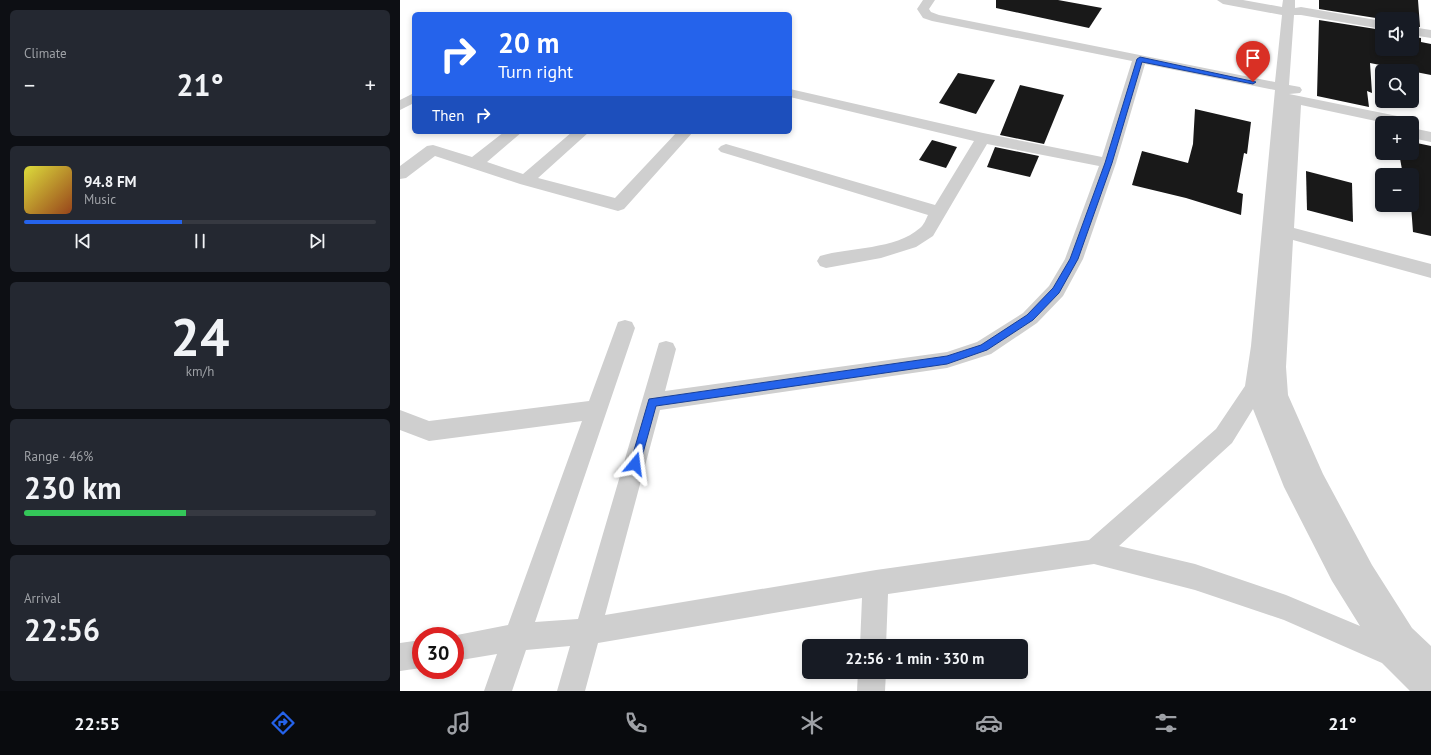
<!DOCTYPE html>
<meta charset="utf-8">
<style>
:root{--surface:#171b24;--page:#242831;--text:#f1f3f6;--muted:#9ea1a6;--line:#363941;--accent:#2563eb}
body{margin:0;font-family:"PT Sans",sans-serif;background:var(--page);color:var(--text);height:100vh;display:flex;flex-direction:column;font-size:15px;white-space:nowrap}
*{box-sizing:border-box;margin:0}
p{font-size:13px;color:var(--muted)}
.icon{flex:none;width:22px;height:22px;fill:none;stroke:currentColor;stroke-width:2;stroke-linecap:round;stroke-linejoin:round}
.map{position:relative;flex:1;overflow:hidden}
.panel{display:flex;flex-direction:column;gap:10px;padding:10px;background:#0d0f14;width:400px}
.panel>*{flex:none}
.hud{position:absolute;left:12px;top:12px;width:380px;height:122px;border-radius:6px;box-shadow:0 2px 6px #0003;background:#2563eb;color:#fff;overflow:hidden}
.tools{position:absolute;left:975px;top:12px;display:grid;gap:8px}
.tools a{display:grid;place-items:center;width:44px;height:44px;border-radius:6px;background:var(--surface);box-shadow:0 2px 6px #0003;font-size:20px}
.speed{position:absolute;left:12px;top:627px;display:flex;gap:8px;font-size:20px;font-weight:700;text-align:center}
.speed>*{display:grid;place-content:center;width:52px;height:52px;border-radius:50%;background:var(--surface);box-shadow:0 2px 6px #0003;line-height:1}
.speed .limit{border:6px solid #d22;background:#fff;color:#111}
.pin{position:absolute;display:grid;place-items:center;width:34px;height:34px;color:#fff;margin:-41px -17px;border-radius:50% 50% 50% 0;rotate:-45deg;box-shadow:0 0 4px #0007}
.pin .icon{rotate:45deg}
.me{position:absolute;width:44px;margin:-22px;rotate:16deg;stroke-linejoin:round;filter:drop-shadow(0 0 3px #0008)}
.turn{display:flex;align-items:center;gap:14px;height:84px;padding:0 20px;font-size:18px}
.turn .icon{width:52px;height:52px;stroke-width:2.5}
.turn b{display:block;font-size:28px;line-height:34px}
.then{display:flex;align-items:center;height:38px;padding:0 20px;background:#0003;gap:8px;font-size:15px}
.big{font-size:30px;font-weight:700;line-height:1.1}
.panel .widget{flex:1;display:flex;flex-direction:column;justify-content:center;gap:6px;min-width:0;padding:0 14px;border-radius:6px;background:var(--page)}
.panel .dial{align-items:center;gap:0}
.dial b{font-size:52px;line-height:1}
.song{display:flex;align-items:center;gap:12px}
.cover{width:48px;height:48px;border-radius:6px;background:linear-gradient(135deg,hsl(60 70% 55%),hsl(20 70% 35%))}
.played{height:4px;border-radius:2px;background:linear-gradient(90deg,var(--accent) 45%,var(--line) 45%)}
.keys{display:flex;justify-content:space-around;direction:ltr}
.heat{display:flex;justify-content:space-between;align-items:center;font-size:22px;direction:ltr}
.charge{height:6px;border-radius:3px;background:linear-gradient(90deg,#34c759 46%,var(--line) 0)}
.trip{position:absolute;left:402px;top:639px;width:226px;height:40px;border-radius:6px;background:var(--surface);box-shadow:0 2px 6px #0003;font-weight:700;line-height:40px;text-align:center}
.tabs{display:flex;height:64px;justify-content:space-around;align-items:center;background:#090b0e;color:var(--muted)}
.tabs .icon{width:28px;height:28px}
.tabs .on{color:var(--accent)}
.tabs b{font-size:18px;color:var(--text)}
main{display:flex;flex:1;min-height:0}
.map>svg:first-child{display:block}
</style>
<main>
<section class="panel">
<div class="widget"><p>Climate</p>
<div class="heat"><a>−</a><b class="big">21°</b><a>+</a></div>
</div>
<div class="widget">
<div class="song"><i class="cover"></i><div><b>94.8 FM</b><p>Music</p></div></div>
<div class="played"></div>
<div class="keys"><svg class="icon" aria-label="previous" viewBox="0 0 24 24"><path d="M18 5L8 12l10 7zM5 5v14"/></svg><svg class="icon" aria-label="pause" viewBox="0 0 24 24"><path d="M8 5v14M16 5v14"/></svg><svg class="icon" aria-label="next" viewBox="0 0 24 24"><path d="M6 5l10 7-10 7zM19 5v14"/></svg></div>
</div>
<div class="widget dial"><b>24</b><p>km/h</p></div>
<div class="widget"><p>Range · 46%</p><b class="big">230 km</b><div class="charge"></div></div>
<div class="widget"><p>Arrival</p><b class="big">22:56</b></div>
</section>
<div class="map">
<svg width="1031" height="691" viewBox="0 0 1031 691">
<rect width="100%" height="100%" fill="#fff"/>
<!-- building -->
<g fill="#191919">
<polygon points="596,0 658,0 702,8 689,28 596,8"/>
<polygon points="919,0 1018,0 1020,27 1012,26 1012,19 982,19 919,9"/>
<polygon points="919,20 982,30 982,49 1012,49 1012,37 1021,38 1021,42 1031,44 1031,75 970,63 972,93 967,91 969,107 917,96"/>
<polygon points="558,73 595,80 576,114 539,103"/>
<polygon points="620,85 664,95 644,144 600,135"/>
<polygon points="795,109 851,122 847,154 844,153 837,192 843,194 841,215 786,198 732,185 742,151 788,163 793,144"/>
<polygon points="532,140 557,147 546,168 519,160"/>
<polygon points="1012,142 1031,146 1031,236 1013,232 1011,205 1012,175 1003,175 999,153 1012,153"/>
<polygon points="595,147 639,156 630,177 587,167"/>
<polygon points="906,171 952,183 953,222 907,210"/>
</g>
<g fill="none" stroke-linecap="round" stroke-linejoin="round">
<!-- minor -->
<g fill="#cfcfcf" fill-rule="evenodd">
<path d="M523,0h12l-6,9 2,3 8,3 336,67 7,-67 -59,-11 -6,-4h26l39,7 1,-7h12v8l6,-1 81,14v8l-81,-14h-7l-5,70 11,2 2,3 -2,3 -11,1 118,24 5,2 2,3 -2,3v-3h-27l-84,-18 -7,123 137,36v14l-138,-38 -7,127 2,28 35,79 49,91 40,63 19,18v45h-21l-28,-28 -98,-43 -89,-30 -101,-26 -206,30 -2,52h-26l2,-48 -264,45 -13,48h-28l13,-45 -44,4 -14,41h-28l13,-37 -42,7v-25h-3l56,-11 74,-204 -153,20 -29,-11v-20l29,11 160,-20 29,-79 7,-2 7,2 3,6 -100,294 43,-3 81,-276 7,-2 7,2 3,6 -11,42 282,-39 30,-10 46,-29 26,-27 16,-27 34,-93 -112,-22 -54,92 -17,11 -35,11 -55,10 -6,-2 -3,-5 3,-5c30,-9 75,-6 100,-28 4,-3 6,-9 8,-13l-207,-63 -3,-3 3,-3 5,-2 209,61 39,-64 -184,-44v-8l193,44 119,24 30,-96 -200,-40 -9,-3 -6,-9zM745,64l130,26 -24,256 -6,40 -29,43 -127,111 -213,30 -271,45 55,-205 287,-42 44,-14 46,-31 26,-27 20,-37 33,-96zM853,409l31,78 48,94 28,45 -74,-31 -91,-31 -76,-18 113,-103z"/>
<polygon points="1012,27 1031,30 1031,38 1012,35"/>
<polygon points="14,93 14,103 0,110 0,100"/>
<polygon points="1012,128 1031,132 1031,142 1012,138"/>
<polygon points="104,132 122,132 87,162 123,174 172,132 189,132 138,178 215,198 277,132 293,132 224,209 218,211 120,184 35,156 6,178 0,179 0,166 27,146 33,145 72,157"/>
<polygon points="21,640 21,668 0,671 0,643"/>
<polygon points="458,672 486,672 485,691 457,691"/>
</g>
</g>
<!-- route -->
<polygon fill="#2563eb" stroke="#184099" points="740,57 856,82 853,84 742,62 712,163 678,259 659,293 633,320 587,350 547,364 256,406 240,464 239,467 235,468 231,467 230,464 249,399 547,356 581,345 627,315 653,288 670,259 705,163 737,59"/>
</svg>
<div class="tools">
<a><svg class="icon" aria-label="sound" viewBox="0 0 24 24"><path d="M4 9h4l5-4v14l-5-4H4zM17 9q2 3 0 6"/></svg></a>
<a><svg class="icon" aria-label="search" viewBox="0 0 24 24"><circle cx="10" cy="10" r="6"/><path d="M15 15l6 6"/></svg></a>
<a>+</a>
<a>−</a>
</div>
<div class="speed"><div class="limit">30</div></div>
<div class="pin" style="left:853px;top:82px;background:#d93025"><svg class="icon" aria-label="arrive" viewBox="0 0 24 24"><path d="M6 21V4h12l-3 4 3 4H6"/></svg></div>
<svg class="me" style="left:235px;top:464px" viewBox="-20 -20 40 40"><path d="M0-17L14 15 0 8-14 15z" fill="#2563eb" stroke="#fff" stroke-width="4"/></svg>
<div class="trip">22:56 · 1 min · 330 m</div>
<div class="hud">
<div class="turn"><svg class="icon" aria-label="right" viewBox="0 0 24 24"><path d="M7 20v-9h11M14 6l5 5-5 5"/></svg><div><b>20 m</b>Turn right</div></div>
<div class="then">Then<svg class="icon" aria-label="right" viewBox="0 0 24 24"><path d="M7 20v-9h11M14 6l5 5-5 5"/></svg></div>
</div>
</div>
</main>
<nav class="tabs">
<b>22:55</b>
<svg class="icon on" aria-label="directions" viewBox="0 0 24 24"><path d="M12 3l9 9-9 9-9-9zM9 14v-3h6M13 9l2 2-2 2"/></svg>
<svg class="icon" aria-label="music" viewBox="0 0 24 24"><path d="M9 18V5l10-2v13"/><circle cx="6" cy="18" r="3"/><circle cx="16" cy="16" r="3"/></svg>
<svg class="icon" aria-label="phone" viewBox="0 0 24 24"><path d="M5 4h4l2 5-3 2q2 4 5 5l2-3 5 2v4C11 20 4 13 5 4z"/></svg>
<svg class="icon" aria-label="climate" viewBox="0 0 24 24"><path d="M12 3v18M4 7l16 10M4 17L20 7"/></svg>
<svg class="icon" aria-label="car" viewBox="0 0 24 24"><path d="M5 17H2v-5l4-1 3-4h7l3 4 3 1v5h-3M9 17h6M6 11h13"/><circle cx="7" cy="17" r="2"/><circle cx="17" cy="17" r="2"/></svg>
<svg class="icon" aria-label="filters" viewBox="0 0 24 24"><path d="M4 7h16M4 17h16"/><circle cx="9" cy="7" r="2"/><circle cx="15" cy="17" r="2"/></svg>
<b>21°</b>
</nav>
